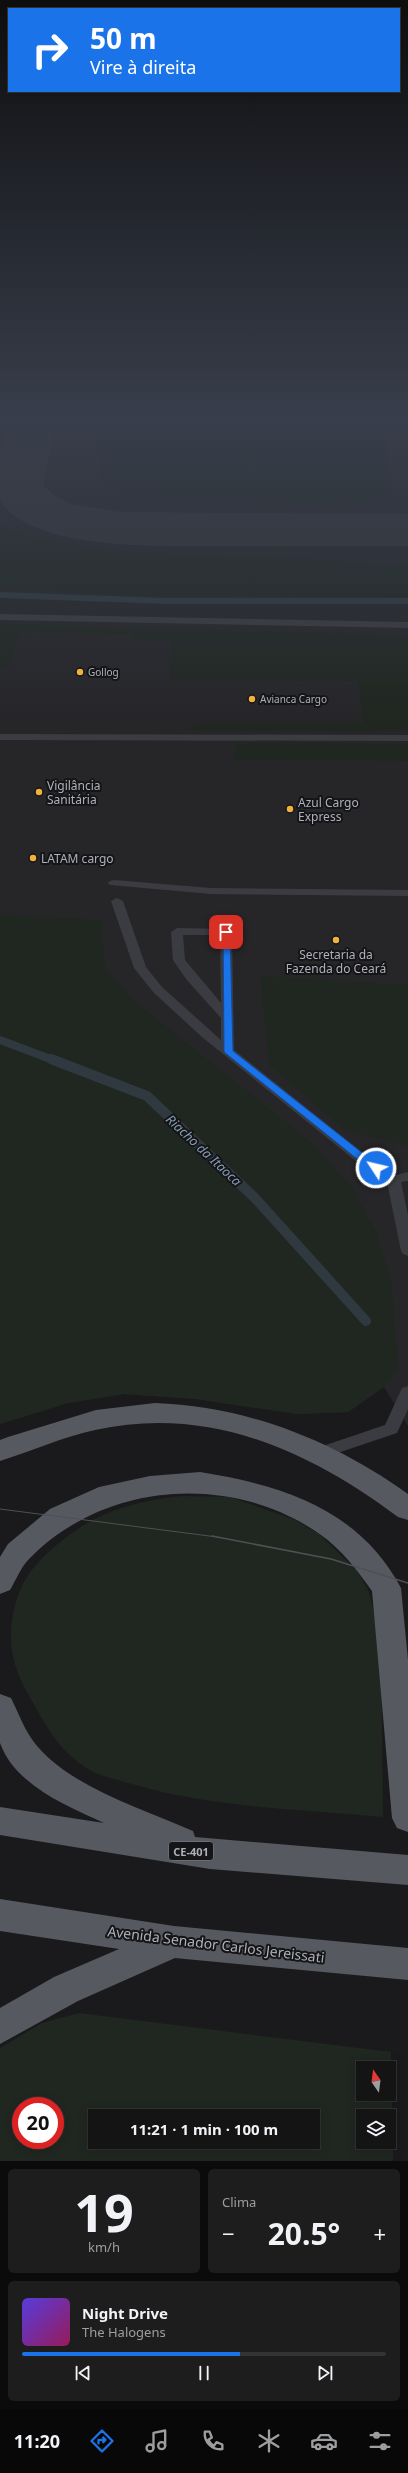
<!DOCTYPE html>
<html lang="pt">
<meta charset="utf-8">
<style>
:root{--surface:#141415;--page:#1d1d1e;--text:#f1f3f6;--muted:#9d9ea0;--line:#333334;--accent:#1a73e8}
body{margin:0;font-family:"Noto Sans",sans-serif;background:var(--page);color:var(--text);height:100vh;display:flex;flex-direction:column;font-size:15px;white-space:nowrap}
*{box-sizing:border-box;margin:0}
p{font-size:13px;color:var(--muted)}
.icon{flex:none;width:22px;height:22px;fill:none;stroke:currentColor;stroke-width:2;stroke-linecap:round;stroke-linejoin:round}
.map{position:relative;height:2161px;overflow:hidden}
.panel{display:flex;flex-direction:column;gap:8px;padding:8px;background:#0b0b0c;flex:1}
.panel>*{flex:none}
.guide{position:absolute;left:8px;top:8px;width:392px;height:84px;border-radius:0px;box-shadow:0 2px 10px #0003,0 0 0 1px var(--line);background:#1a73e8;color:#fff;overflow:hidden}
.needle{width:26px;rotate:346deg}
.fabs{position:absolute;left:356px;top:2061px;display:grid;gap:8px}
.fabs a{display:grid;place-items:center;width:40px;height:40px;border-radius:0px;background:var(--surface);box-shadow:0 2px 10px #0003,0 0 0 1px var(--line);font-size:20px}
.speed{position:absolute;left:12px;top:2097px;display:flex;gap:8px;font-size:20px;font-weight:700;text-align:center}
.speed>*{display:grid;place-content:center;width:52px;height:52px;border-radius:50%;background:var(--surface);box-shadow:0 2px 10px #0003,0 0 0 1px var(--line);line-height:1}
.speed .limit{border:6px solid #d22;background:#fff;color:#111}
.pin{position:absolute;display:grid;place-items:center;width:34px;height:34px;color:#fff;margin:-17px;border-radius:8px;box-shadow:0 2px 6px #0006}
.me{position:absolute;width:44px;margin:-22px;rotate:305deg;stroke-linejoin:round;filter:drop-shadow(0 0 3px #0008)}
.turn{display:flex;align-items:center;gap:14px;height:84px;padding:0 16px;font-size:18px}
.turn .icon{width:52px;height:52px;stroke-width:2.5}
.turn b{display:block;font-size:28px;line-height:34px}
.big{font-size:30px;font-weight:700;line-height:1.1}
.panel .widget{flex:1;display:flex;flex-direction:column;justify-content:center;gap:6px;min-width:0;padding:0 14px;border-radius:6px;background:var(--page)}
.panel .dial{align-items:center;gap:0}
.dial b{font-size:52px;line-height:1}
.song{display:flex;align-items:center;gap:12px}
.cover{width:48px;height:48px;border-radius:6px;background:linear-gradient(135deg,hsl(250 70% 55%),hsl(330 70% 35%))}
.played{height:4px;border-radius:2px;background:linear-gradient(90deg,var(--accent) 60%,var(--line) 60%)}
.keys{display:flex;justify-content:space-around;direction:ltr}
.heat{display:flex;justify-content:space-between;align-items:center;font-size:22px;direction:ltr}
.panel .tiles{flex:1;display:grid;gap:8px;grid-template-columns:1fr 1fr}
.widget:last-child{grid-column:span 2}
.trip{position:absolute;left:88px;top:2109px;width:232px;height:40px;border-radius:0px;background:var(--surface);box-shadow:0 2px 10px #0003,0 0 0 1px var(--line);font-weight:700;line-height:40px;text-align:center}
.dock{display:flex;height:64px;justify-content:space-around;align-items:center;background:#080808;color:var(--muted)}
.dock .icon{width:28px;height:28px}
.dock .active{color:var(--accent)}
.dock b{font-size:18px;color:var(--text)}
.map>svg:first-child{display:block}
</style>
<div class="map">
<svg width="408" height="2161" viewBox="0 0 408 2161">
<rect width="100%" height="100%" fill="#1a1a1c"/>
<!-- built -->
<polygon fill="#262629" points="0,417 408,417 408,1426 384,1387 348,1412 297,1414 196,1399 124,1394 68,1403 0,1424"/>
<!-- green -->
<g fill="#202721" fill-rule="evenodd">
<path d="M106,417h277l9,72c-11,14 -33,15 -49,17l-218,-13 -19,-7 -4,-6 -7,-45z"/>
<polygon points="0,526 41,540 122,551 408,564 408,597 128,595 0,588"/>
<polygon points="0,624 408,635 408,731 188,730 206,723 363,723 359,681 170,680 174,641 132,640 132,634 18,633 9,668 0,667"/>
<polygon points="258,743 408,744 408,761 234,759 237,744"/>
<polygon points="0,915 101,920 105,968 134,1001 310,1141 353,1189 376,1232 391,1280 398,1367 384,1387 348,1412 297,1414 196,1399 124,1394 68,1403 0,1424"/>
<polygon points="260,976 408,985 408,1146 344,1130 269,1065"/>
<path d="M181,1496l49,1 63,22 26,15 39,38 11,20 12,50 2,175c-84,-8 -170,-9 -251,-33 -11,-3 -23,-6 -34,-10 -30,-13 -48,-40 -63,-68 -10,-17 -20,-35 -23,-55 -4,-24 3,-58 17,-77 15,-22 50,-49 74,-59 25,-11 51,-16 78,-19z"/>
<path d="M79,2013l312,39 2,109h-393v-113l42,-25zM363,2068h26v26h-26zM21,2106h34v34h-34zM95,2116h218v26h-218zM363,2116h26v26h-26z"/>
</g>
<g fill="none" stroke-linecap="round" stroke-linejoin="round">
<!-- stream-far2 -->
<polyline stroke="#303940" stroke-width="6" points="0,595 166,601 408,601"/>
<!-- stream-far1 -->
<polyline stroke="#303940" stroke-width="8" points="0,1040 53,1060"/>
<!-- stream -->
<polyline stroke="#303940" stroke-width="10" points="51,1059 147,1096 255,1198 366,1321"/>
<!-- taxiway -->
<path fill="#343539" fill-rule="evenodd" d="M10,417h48l-15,69 14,11 15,7 48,8 288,2v32c-57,0 -113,0 -170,0 -60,-1 -201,9 -238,-45v-47z"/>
<!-- service -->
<g fill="#3b3c41" fill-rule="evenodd">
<polygon points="0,614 408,622 408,628 0,620"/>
<polygon points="0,734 408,735 408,741 0,740"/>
<polygon points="114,880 211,888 408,890 408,896 211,894 110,885 108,883 110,881"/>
<path d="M117,898l6,3 23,66 16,20 59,53v-22l-35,-39 -13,-19 -2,-28 6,-4 53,1 2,2 2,119 138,110 24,15 12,-3v9l-7,1 7,33v41l-5,-2 -2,-3 -14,-69 -25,-16 -160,-129 -48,-44 -20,-25 -23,-67zM183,935h37l1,68 -36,-43z"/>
<polygon points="408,1386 408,1409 397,1433 317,1460 311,1458 309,1454 311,1450 385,1425 402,1388"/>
</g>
<!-- primary -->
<g fill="#575960" fill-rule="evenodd">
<path d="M155,1403c92,3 179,38 253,91v26l-10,-3c-90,-67 -189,-112 -303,-87 -33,7 -63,21 -95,31v-21l8,-3 88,-27z"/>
<path d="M200,1472c82,13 159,37 201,116l7,72v172l-11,-4 -5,-10 -20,-227c-15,-21 -30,-41 -51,-56 -89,-63 -216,-54 -292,24 -8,8 -13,21 -19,31l-10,4v-37l8,-13 42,-35 49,-22 51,-11z"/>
<path d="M0,1694l11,4c8,16 14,34 26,48 36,42 106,63 156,85l2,6 213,18v30l-198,-16 -210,-34v-28l104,16c-37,-17 -89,-38 -104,-80 0,-11 0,-37 0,-49z"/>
<polygon points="0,1899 174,1926 408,1948 408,1980 175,1958 78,2001 0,2044 0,2008 54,1977 119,1949 0,1931"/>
</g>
<!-- tram-far1 -->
<polyline stroke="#4e5056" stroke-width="1" points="0,1509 217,1537"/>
<!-- tram -->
<polyline stroke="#4e5056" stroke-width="1.5" points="212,1536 331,1559 408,1583"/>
</g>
<!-- sky -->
<linearGradient id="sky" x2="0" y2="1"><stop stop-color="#0e0e0f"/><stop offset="0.58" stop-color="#383e4b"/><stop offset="1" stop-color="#383e4b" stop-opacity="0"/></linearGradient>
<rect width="408" height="720" fill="url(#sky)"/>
<!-- route -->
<polygon fill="#1a73e8" stroke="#114b97" points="223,930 230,932 233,1051 379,1166 379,1171 372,1171 224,1052"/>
<!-- markers -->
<g fill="#f0b13f" stroke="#151517" stroke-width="1.5">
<circle cx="80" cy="672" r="4"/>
<circle cx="252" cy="699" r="4"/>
<circle cx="39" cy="792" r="4"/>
<circle cx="290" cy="809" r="4"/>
<circle cx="33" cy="858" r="4"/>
<circle cx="336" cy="940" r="4"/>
</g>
<g text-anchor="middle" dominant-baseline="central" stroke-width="4" stroke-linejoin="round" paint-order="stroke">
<!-- far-poi labels -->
<g font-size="10" fill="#adb1bb" stroke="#151517" text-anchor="start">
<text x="88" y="672">Gollog</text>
<text x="260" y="699">Avianca Cargo</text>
</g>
<!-- shield labels -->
<rect fill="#151517" stroke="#7f828a" stroke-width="1" x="169" y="1842" width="44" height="18" rx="3"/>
<g font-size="11" font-weight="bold" fill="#adb1bb">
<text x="191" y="1851">CE-401</text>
</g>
<!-- poi labels -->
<g font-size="12" fill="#adb1bb" stroke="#151517" text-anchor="start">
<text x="47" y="785">Vigilância<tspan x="47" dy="14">Sanitária</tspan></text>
<text x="298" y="802">Azul Cargo<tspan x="298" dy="14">Express</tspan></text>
<text x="41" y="858">LATAM cargo</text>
<text x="336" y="954" text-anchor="middle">Secretaria da<tspan x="336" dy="14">Fazenda do Ceará</tspan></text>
</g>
<!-- water labels -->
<g font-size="13" font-style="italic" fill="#859fb5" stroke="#151517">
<text transform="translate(204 1150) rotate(43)">Riacho da Itaoca</text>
</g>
<!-- near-street labels -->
<g font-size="14" fill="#adb1bb" stroke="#151517">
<text transform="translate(216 1944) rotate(7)">Avenida Senador Carlos Jereissati</text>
</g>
</g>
</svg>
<div class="fabs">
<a><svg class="needle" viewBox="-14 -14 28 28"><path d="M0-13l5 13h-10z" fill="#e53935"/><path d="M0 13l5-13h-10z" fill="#9d9ea0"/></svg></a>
<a><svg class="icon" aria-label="layers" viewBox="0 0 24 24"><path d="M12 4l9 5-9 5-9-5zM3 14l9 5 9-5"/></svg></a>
</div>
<div class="speed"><div class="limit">20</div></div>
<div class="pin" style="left:226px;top:932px;background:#d93025"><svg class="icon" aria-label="arrive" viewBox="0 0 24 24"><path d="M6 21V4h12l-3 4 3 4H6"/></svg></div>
<svg class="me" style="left:376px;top:1168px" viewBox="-20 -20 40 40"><circle r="17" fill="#1a73e8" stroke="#fff" stroke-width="3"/><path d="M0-11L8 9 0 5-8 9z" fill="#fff"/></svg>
<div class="trip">11:21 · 1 min · 100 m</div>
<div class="guide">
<div class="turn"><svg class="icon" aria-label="right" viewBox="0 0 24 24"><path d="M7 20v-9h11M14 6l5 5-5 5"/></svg><div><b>50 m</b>Vire à direita</div></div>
</div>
</div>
<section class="panel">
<div class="tiles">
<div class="widget dial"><b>19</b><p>km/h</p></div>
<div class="widget"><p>Clima</p>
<div class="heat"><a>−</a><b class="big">20.5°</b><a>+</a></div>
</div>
<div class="widget">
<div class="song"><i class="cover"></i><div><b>Night Drive</b><p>The Halogens</p></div></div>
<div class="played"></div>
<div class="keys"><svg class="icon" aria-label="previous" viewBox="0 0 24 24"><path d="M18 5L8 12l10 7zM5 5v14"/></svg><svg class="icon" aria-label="pause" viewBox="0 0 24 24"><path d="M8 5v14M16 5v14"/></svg><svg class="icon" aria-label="next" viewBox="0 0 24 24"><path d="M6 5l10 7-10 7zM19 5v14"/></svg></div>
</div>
</div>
</section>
<nav class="dock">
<b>11:20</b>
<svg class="icon active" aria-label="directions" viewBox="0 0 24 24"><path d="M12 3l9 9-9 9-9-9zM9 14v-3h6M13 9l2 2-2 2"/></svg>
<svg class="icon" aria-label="music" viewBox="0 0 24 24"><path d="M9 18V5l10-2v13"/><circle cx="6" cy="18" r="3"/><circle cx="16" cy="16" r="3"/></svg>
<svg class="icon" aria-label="phone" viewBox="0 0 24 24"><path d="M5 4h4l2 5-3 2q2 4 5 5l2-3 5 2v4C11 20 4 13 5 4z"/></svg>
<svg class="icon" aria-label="climate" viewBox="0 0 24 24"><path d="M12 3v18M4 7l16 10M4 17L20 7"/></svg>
<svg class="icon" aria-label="car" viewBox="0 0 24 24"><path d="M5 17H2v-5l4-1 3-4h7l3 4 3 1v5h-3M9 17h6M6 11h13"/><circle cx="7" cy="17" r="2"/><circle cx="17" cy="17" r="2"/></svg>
<svg class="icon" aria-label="filters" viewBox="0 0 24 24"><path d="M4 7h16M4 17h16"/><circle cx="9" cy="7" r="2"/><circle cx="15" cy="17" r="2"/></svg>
</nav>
